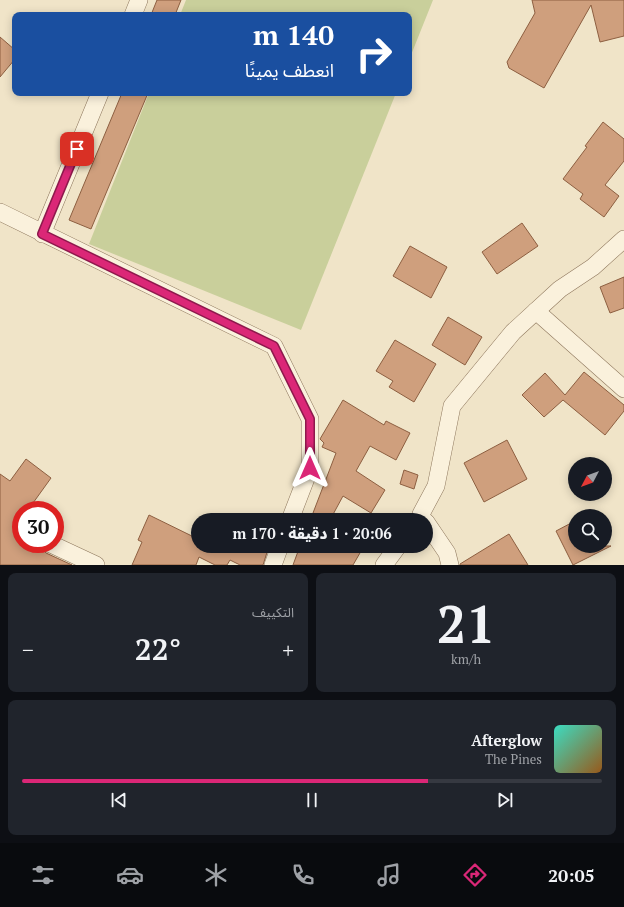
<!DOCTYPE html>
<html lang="ar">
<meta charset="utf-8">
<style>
:root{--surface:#171b24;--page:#20242c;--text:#f1f3f6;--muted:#9ea1a6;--line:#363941;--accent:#db2777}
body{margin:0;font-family:"PT Serif","Noto Sans Arabic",serif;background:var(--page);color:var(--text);direction:rtl;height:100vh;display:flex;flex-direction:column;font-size:15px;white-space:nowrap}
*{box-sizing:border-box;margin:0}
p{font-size:13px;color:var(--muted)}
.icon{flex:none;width:22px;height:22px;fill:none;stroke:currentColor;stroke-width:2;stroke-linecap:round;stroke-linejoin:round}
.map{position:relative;height:565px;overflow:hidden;direction:ltr}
.sheet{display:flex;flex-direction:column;gap:8px;padding:8px;background:#0d0f14;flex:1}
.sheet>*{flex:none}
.hud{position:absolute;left:12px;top:12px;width:400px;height:84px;border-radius:8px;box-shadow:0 2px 10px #0003;direction:rtl;background:#1a4fa0;color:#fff;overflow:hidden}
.needle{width:26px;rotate:229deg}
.buttons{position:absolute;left:568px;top:457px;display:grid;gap:8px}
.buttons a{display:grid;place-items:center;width:44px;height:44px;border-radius:50%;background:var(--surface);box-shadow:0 2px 10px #0003;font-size:20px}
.speed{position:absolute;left:12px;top:501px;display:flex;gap:8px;font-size:20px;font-weight:700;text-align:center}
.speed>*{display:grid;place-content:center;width:52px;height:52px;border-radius:50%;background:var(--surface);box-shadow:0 2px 10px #0003;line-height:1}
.speed .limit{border:6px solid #d22;background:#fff;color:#111}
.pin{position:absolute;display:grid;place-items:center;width:34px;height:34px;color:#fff;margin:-17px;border-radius:8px;box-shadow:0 2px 6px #0006}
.me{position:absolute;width:44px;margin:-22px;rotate:0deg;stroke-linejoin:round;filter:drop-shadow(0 0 3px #0008)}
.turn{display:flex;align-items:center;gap:14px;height:84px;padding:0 12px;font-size:18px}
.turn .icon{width:52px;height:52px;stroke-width:2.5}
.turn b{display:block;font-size:28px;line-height:34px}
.big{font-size:30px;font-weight:800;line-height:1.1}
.sheet .widget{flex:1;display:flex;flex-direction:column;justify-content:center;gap:6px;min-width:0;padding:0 14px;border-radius:8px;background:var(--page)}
.sheet .dial{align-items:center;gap:0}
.dial b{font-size:52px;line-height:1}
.song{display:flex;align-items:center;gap:12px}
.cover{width:48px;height:48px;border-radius:6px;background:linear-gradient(135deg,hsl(170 70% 55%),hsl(30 70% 35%))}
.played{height:4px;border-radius:2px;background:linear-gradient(90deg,var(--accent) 70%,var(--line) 70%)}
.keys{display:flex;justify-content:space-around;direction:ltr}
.heat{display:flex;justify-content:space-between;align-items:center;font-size:22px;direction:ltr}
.sheet .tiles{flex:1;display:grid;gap:8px;grid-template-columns:1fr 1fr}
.widget:last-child{grid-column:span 2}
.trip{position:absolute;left:191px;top:513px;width:242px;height:40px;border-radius:20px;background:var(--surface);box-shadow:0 2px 10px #0003;font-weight:800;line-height:40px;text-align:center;direction:rtl}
.dock{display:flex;height:64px;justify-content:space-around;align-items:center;background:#090b0e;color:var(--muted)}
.dock .icon{width:28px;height:28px}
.dock .selected{color:var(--accent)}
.dock b{font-size:18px;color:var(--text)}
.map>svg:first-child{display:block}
</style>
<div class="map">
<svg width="624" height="565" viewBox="0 0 624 565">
<rect width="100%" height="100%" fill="#f0e4c8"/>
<!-- grass -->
<g fill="#c9cf9b">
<polygon points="186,0 433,0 409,60 409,15 180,15"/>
<polygon points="149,93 396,93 301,330 89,244"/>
</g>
<!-- building -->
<g fill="#cf9f7d" stroke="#8d5f41">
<polygon points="157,0 181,0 175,15 151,15"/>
<polygon points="532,0 624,0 624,36 600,42 591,5 544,88 509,68 507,62 535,13"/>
<polygon points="0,37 15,50 15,59 0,77"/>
<polygon points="122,93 148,93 91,229 69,220"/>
<polygon points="603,122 624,139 624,161 605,185 619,196 604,217 580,199 583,194 563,179 587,147 585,146"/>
<polygon points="522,223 538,246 497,274 482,252"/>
<polygon points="410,246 447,267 431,298 393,276"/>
<polygon points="624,277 624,308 610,313 600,287"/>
<polygon points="448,317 482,337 465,365 432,345"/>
<polygon points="395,340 436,364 414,402 389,387 393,381 376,371"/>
<polygon points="584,372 624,405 624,411 605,435 563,400 544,417 522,395 545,373 565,395"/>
<polygon points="343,400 384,425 386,421 410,433 396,460 370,446 356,471 385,490 371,513 343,496 330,520 327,520 313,513 336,453 322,447 324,443 320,439"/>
<polygon points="507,440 527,479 484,502 464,463"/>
<polygon points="26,459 51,478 28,510 21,510 21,544 41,544 43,549 46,553 72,565 0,565 0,474 10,481"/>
<polygon points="404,470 418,475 414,489 400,484"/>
<polygon points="149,515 198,539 198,546 269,546 263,565 240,565 230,560 227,565 215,565 199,557 196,565 132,565 142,542 138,540"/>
<polygon points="575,521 575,546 611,546 573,565 556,531"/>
<polygon points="509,534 528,565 460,565 460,564"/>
<polygon points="300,546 364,546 353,565 293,565"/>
</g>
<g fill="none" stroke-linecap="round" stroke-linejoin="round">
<defs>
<g id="minor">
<polyline points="133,15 139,0"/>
<polyline points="0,212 274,346 310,419 310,468 290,520"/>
<polyline points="42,234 100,93"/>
<polyline points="536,311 624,389"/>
<polyline points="421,514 436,486 452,406 513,332 560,289 593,267 624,239"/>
<polyline points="426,522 447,553 450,565"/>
<polyline points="51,544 96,565"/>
<polyline points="273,565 280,546"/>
<polyline points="384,565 398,546"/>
</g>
</defs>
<!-- minor casing -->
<use href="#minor" stroke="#8d765c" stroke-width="18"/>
<!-- minor -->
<use href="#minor" stroke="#faf1dc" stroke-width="17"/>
</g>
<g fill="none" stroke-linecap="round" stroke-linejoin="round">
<defs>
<polyline id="route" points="77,149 42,234 274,346 310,419 310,468"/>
</defs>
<!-- route casing -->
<use href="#route" stroke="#8e194d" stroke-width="10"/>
<!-- route -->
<use href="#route" stroke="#db2777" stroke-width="7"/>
</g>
</svg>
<div class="buttons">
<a><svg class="needle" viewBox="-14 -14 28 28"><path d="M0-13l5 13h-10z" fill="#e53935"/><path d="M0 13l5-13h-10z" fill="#9ea1a6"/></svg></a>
<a><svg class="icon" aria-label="search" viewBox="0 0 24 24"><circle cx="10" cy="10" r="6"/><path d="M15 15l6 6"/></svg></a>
</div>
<div class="speed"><div class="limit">30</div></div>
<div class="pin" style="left:77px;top:149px;background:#d93025"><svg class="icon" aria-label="arrive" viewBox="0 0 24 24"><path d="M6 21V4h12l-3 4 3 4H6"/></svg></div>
<svg class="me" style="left:310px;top:468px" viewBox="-20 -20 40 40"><path d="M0-17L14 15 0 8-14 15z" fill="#db2777" stroke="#fff" stroke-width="4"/></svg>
<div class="trip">20:06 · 1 دقيقة · 170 m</div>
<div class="hud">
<div class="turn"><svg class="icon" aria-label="right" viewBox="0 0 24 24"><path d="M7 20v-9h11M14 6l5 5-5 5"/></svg><div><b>140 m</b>انعطف يمينًا</div></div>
</div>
</div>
<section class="sheet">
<div class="tiles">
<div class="widget dial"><b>21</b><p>km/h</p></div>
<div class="widget"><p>التكييف</p>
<div class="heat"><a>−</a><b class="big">22°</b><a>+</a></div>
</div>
<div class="widget">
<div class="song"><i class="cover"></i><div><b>Afterglow</b><p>The Pines</p></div></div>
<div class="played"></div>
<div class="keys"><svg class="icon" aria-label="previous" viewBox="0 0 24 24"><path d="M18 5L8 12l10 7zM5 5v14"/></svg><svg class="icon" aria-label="pause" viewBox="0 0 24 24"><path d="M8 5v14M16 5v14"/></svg><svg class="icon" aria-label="next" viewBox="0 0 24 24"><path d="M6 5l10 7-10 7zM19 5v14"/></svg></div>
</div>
</div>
</section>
<nav class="dock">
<b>20:05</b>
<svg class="icon selected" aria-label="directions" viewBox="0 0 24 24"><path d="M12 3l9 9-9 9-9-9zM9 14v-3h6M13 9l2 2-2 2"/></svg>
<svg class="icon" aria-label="music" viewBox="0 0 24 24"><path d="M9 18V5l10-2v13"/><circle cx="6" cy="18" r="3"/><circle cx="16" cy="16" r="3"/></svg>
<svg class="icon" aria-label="phone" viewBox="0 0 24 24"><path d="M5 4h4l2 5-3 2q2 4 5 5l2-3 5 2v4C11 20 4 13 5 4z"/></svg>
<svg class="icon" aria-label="climate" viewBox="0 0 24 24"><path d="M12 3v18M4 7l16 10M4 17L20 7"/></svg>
<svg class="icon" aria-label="car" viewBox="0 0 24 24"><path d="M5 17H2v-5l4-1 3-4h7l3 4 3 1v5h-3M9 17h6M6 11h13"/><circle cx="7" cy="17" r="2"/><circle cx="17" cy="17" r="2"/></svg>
<svg class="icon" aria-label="filters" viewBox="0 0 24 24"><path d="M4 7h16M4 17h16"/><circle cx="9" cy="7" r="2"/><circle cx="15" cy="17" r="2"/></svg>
</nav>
